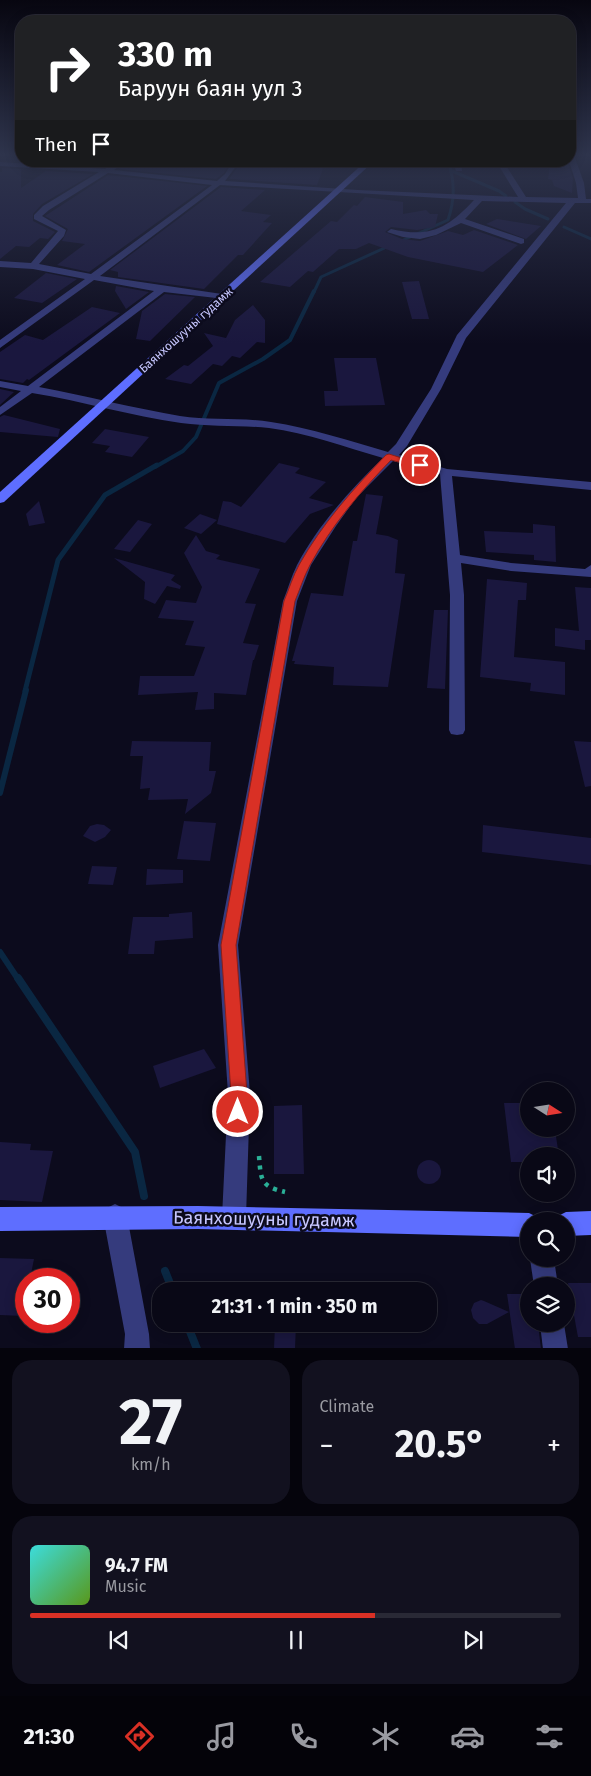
<!DOCTYPE html>
<meta charset="utf-8">
<style>
:root{--surface:#090816;--page:#12111f;--text:#f1f3f6;--muted:#999aa1;--line:#292935;--accent:#d93025}
body{margin:0;font-family:"Fira Sans",sans-serif;background:var(--page);color:var(--text);height:100vh;display:flex;flex-direction:column;font-size:19px;white-space:nowrap}
*{box-sizing:border-box;margin:0}
p{font-size:16px;color:var(--muted)}
.icon{flex:none;width:28px;height:28px;fill:none;stroke:currentColor;stroke-width:2;stroke-linecap:round;stroke-linejoin:round}
.map{position:relative;height:1348px;overflow:hidden}
.details{display:flex;flex-direction:column;gap:12px;padding:12px;background:#05040c;flex:1}
.details>*{flex:none}
.hud{position:absolute;left:15px;top:15px;width:561px;height:152px;border-radius:20px;box-shadow:0 2px 12px #0003,0 0 0 1px var(--line);background:#202124;color:#fff;overflow:hidden}
.needle{width:32px;rotate:102deg}
.fabs{position:absolute;left:520px;top:1082px;display:grid;gap:10px}
.fabs a{display:grid;place-items:center;width:55px;height:55px;border-radius:50%;background:var(--surface);box-shadow:0 2px 12px #0003,0 0 0 1px var(--line);font-size:25px}
.speed{position:absolute;left:15px;top:1268px;display:flex;gap:10px;font-size:25px;font-weight:700;text-align:center}
.speed>*{display:grid;place-content:center;width:65px;height:65px;border-radius:50%;background:var(--surface);box-shadow:0 2px 12px #0003,0 0 0 1px var(--line);line-height:1}
.speed .limit{border:8px solid #d22;background:#fff;color:#111}
.pin{position:absolute;display:grid;place-items:center;width:42px;height:42px;color:#fff;margin:-21px;border:2px solid #fff;border-radius:50%;box-shadow:0 1px 5px #0007}
.me{position:absolute;width:55px;margin:-28px;rotate:0deg;stroke-linejoin:round;filter:drop-shadow(0 0 4px #0008)}
.turn{display:flex;align-items:center;gap:18px;height:105px;padding:0 20px;font-size:22px}
.turn .icon{width:65px;height:65px;stroke-width:2.5}
.turn b{display:block;font-size:35px;line-height:42px}
.then{display:flex;align-items:center;height:48px;padding:0 20px;background:#0003;gap:10px;font-size:19px}
.big{font-size:38px;font-weight:700;line-height:1.1}
.details .widget{flex:1;display:flex;flex-direction:column;justify-content:center;gap:8px;min-width:0;padding:0 18px;border-radius:20px;background:var(--page)}
.details .dial{align-items:center;gap:0}
.dial b{font-size:65px;line-height:1}
.song{display:flex;align-items:center;gap:15px}
.cover{width:60px;height:60px;border-radius:8px;background:linear-gradient(135deg,hsl(180 70% 55%),hsl(90 70% 35%))}
.played{height:5px;border-radius:2px;background:linear-gradient(90deg,var(--accent) 65%,var(--line) 65%)}
.keys{display:flex;justify-content:space-around;direction:ltr}
.heat{display:flex;justify-content:space-between;align-items:center;font-size:28px;direction:ltr}
.details .tiles{flex:1;display:grid;gap:12px;grid-template-columns:1fr 1fr}
.widget:last-child{grid-column:span 2}
.trip{position:absolute;left:152px;top:1282px;width:285px;height:50px;border-radius:20px;background:var(--surface);box-shadow:0 2px 12px #0003,0 0 0 1px var(--line);font-weight:700;line-height:50px;text-align:center}
.tab-bar{display:flex;height:80px;justify-content:space-around;align-items:center;background:#040309;color:var(--muted)}
.tab-bar .icon{width:35px;height:35px}
.tab-bar .active{color:var(--accent)}
.tab-bar b{font-size:22px;color:var(--text)}
.map>svg:first-child{display:block}
</style>
<div class="map">
<svg width="591" height="1349" viewBox="0 0 591 1349">
<rect width="100%" height="100%" fill="#0c0b1d"/>
<g fill="none" stroke-linecap="round" stroke-linejoin="round">
<!-- stream-far4 -->
<g stroke="#0a2742" stroke-width="3">
<polyline points="452,171 499,191 506,196"/>
<polyline points="515,202 525,209 548,219"/>
<polyline points="564,227 591,239"/>
<path d="M399,242l49,-22c7,-21 7,-38 0,-59"/>
<polyline points="314,292 321,277 391,245"/>
</g>
<!-- stream-far3 -->
<polyline stroke="#0a2742" stroke-width="4" points="155,467 183,451 196,437 219,383 263,359 290,340 314,291"/>
<!-- stream-far2 -->
<polyline stroke="#0a2742" stroke-width="5" points="25,691 58,560 105,495 157,465"/>
<!-- stream-far1 -->
<g stroke="#0a2742" stroke-width="6">
<polyline points="0,793 26,690"/>
<polyline points="0,952 18,979"/>
</g>
<!-- stream -->
<g stroke="#0a2742" stroke-width="8">
<polyline points="18,978 135,1152 144,1196"/>
<polyline points="165,1271 173,1291"/>
<polyline points="187,1324 197,1349"/>
</g>
</g>
<!-- building -->
<g fill="#1a173e">
<polygon points="57,161 113,161 104,167 57,164"/>
<polygon points="128,161 172,161 205,168 216,161 231,161 224,173 216,179 119,169"/>
<polygon points="242,161 312,161 308,165 324,166 317,185 229,179"/>
<polygon points="550,163 568,164 573,178 572,193 554,186 552,180 548,179"/>
<polygon points="2,168 21,169 21,188 46,171 93,174 42,204 33,214 33,221 55,232 48,239 40,238 29,247 16,246 0,259 0,172 2,172"/>
<polygon points="108,175 207,186 89,272 57,265 85,244 62,241 68,229 45,216"/>
<polygon points="221,187 265,190 241,211 271,215 263,222 272,223 243,255 238,255 204,289 118,277 118,272 110,270"/>
<polygon points="365,197 403,202 403,214 426,210 430,214 438,214 435,227 417,230 391,227 385,232 402,239 420,241 448,231 463,235 474,230 518,245 483,272 408,257 369,243 356,249 339,249 313,272 308,271 290,287 260,282 331,221 337,222 354,205 357,206"/>
<polygon points="497,219 541,226 526,239 486,224"/>
<polygon points="46,273 77,279 42,303 14,298"/>
<polygon points="419,281 429,319 412,319 402,282"/>
<polygon points="116,286 149,292 126,309 115,291"/>
<polygon points="165,294 195,297 150,341 136,339 142,311"/>
<polygon points="253,305 265,320 265,343 257,342 240,358 232,356 222,366 213,364 191,384 165,379 184,365 188,366 213,346 204,333 226,338 235,320"/>
<polygon points="92,307 120,313 29,380 27,379 23,383 0,379 0,352 25,335 43,340"/>
<polygon points="334,358 376,358 385,405 325,406 324,391 338,391"/>
<polygon points="0,389 14,392 0,405"/>
<polygon points="4,415 60,429 58,437 0,432 0,417"/>
<polygon points="105,429 149,437 132,457 105,452 110,446 92,443"/>
<polygon points="279,463 300,468 295,473 326,482 309,498 334,505 310,514 285,543 217,524 223,501 231,502 241,507"/>
<polygon points="366,494 383,496 376,534 388,536 398,540 395,573 405,574 388,687 333,685 334,667 294,664 295,661 292,661 311,593 343,596 353,541 357,541"/>
<polygon points="39,501 45,523 29,526 26,514"/>
<polygon points="200,514 217,520 201,534 184,528"/>
<polygon points="138,520 152,524 130,552 114,549"/>
<polygon points="533,524 555,526 556,562 534,560 534,555 486,552 484,531 533,533"/>
<polygon points="196,535 206,551 220,555 216,559 260,569 245,603 256,604 243,643 259,645 254,660 253,660 246,695 214,693 214,709 195,710 198,692 138,695 140,676 194,676 205,647 185,645 194,621 158,618 166,600 196,603 202,587 184,553"/>
<polygon points="114,558 175,575 171,580 181,586 180,589 167,586 155,604 144,599 145,582"/>
<polygon points="487,579 527,583 526,600 518,600 514,657 565,662 565,695 530,691 531,683 480,677"/>
<polygon points="575,587 591,588 591,640 585,640 585,650 555,646 555,628 579,631"/>
<polygon points="434,610 448,610 445,689 427,688"/>
<polygon points="132,741 211,742 209,771 216,771 211,793 185,814 188,799 148,800 150,788 140,789 143,756 130,756"/>
<polygon points="574,741 591,742 591,786 585,787"/>
<polygon points="184,821 216,823 210,861 177,859"/>
<polygon points="97,824 104,825 111,830 105,837 95,842 83,836 90,826"/>
<polygon points="483,825 591,838 591,865 482,852"/>
<polygon points="92,866 117,867 113,885 88,884"/>
<polygon points="147,869 183,870 183,883 146,885"/>
<polygon points="192,912 193,938 155,941 154,954 128,954 133,917 169,917 169,914"/>
<polygon points="204,1049 216,1068 160,1088 153,1066"/>
<polygon points="504,1103 529,1103 529,1129 555,1130 559,1156 529,1156 529,1162 511,1162"/>
<polygon points="302,1105 304,1174 274,1174 274,1106"/>
<polygon points="0,1142 31,1144 30,1150 53,1151 42,1202 0,1200"/>
<circle cx="429" cy="1172" r="12"/>
<polygon points="0,1258 34,1259 30,1279 26,1279 26,1299 23,1316 0,1315"/>
<polygon points="568,1283 591,1283 591,1337 578,1337"/>
<polygon points="507,1294 529,1294 529,1324 538,1324 541,1349 515,1349"/>
<polygon points="481,1300 484,1301 509,1312 487,1324 479,1324 473,1318 471,1310 474,1303"/>
<polygon points="275,1324 296,1324 295,1349 274,1349"/>
</g>
<g fill="none" stroke-linecap="round" stroke-linejoin="round">
<!-- path -->
<path stroke="#2ab097" stroke-width="4.5" stroke-dasharray="4 5.5" stroke-linecap="butt" d="M259,1156c2,24 1,30 26,36"/>
<!-- street -->
<g fill="#353b7d" fill-rule="evenodd">
<path d="M570,155h4l10,28 2,16h5v4h-16l-109,135 -25,51 -34,57 -8,9 48,14 144,13v8l-139,-14 8,79 51,8 74,6 6,-4v12l-80,-6 -50,-8 3,32 1,135 -2,4 -6,1 -6,-1 -2,-4 1,-135 -10,-121 -47,-13 -37,37 -20,28 -25,39 -14,36 -59,344 12,149 -4,123 -4,8 -8,4 -8,-4 -4,-8 6,-123 -10,-149 65,-344c5,-12 8,-24 14,-36 21,-40 54,-76 86,-107 -38,-11 -76,-25 -114,-30 -29,-3 -59,-1 -88,-5 -50,-7 -99,-22 -149,-30l-32,22v-8l21,-16 -21,-4v-6l28,5 126,-95 -60,-11 -94,68v-8l85,-61 -52,-10 -33,-2v-6l31,2 27,-32 -24,-12v-4l9,-9 56,-34 -99,-6v-4l105,7 12,-8h9l-12,9 103,11 8,-7 8,-13h7l-15,20 133,9 160,7 -22,-36h7l23,36 52,1 -2,-15 -7,-22zM108,173l104,12 -121,89 -52,-10 25,-28 2,-6 -24,-14 7,-6zM220,185l254,15c-27,29 -44,38 -83,29l-4,3 16,5 17,2 16,-4 25,-12 60,21 3,-1v-4l-59,-20 17,-18 84,2 -109,132 -26,54 -35,55 -8,8c-38,-11 -77,-24 -117,-30 -30,-5 -61,-1 -91,-6 -47,-8 -93,-20 -141,-29l125,-95 61,7v-4l-3,-1 -122,-18z"/>
<polygon points="453,161 461,161 462,171 456,171"/>
<polygon points="115,1204 123,1208 127,1216 149,1334 150,1349 124,1349 125,1334 103,1216 107,1208"/>
<polygon points="530,1259 554,1259 558,1286 534,1286"/>
<polygon points="540,1324 564,1324 568,1349 543,1349"/>
</g>
<!-- secondary -->
<g fill="#5e6eff" fill-rule="evenodd">
<polygon points="366,161 374,161 4,502 0,503 0,492"/>
<polygon points="198,1206 529,1213 537,1217 539,1221 529,1221 529,1237 198,1229 0,1231 0,1207"/>
<polygon points="591,1211 591,1235 566,1236 566,1221 556,1221 558,1216 566,1212"/>
</g>
</g>
<!-- sky -->
<linearGradient id="sky" x2="0" y2="1"><stop stop-color="#070610"/><stop offset="0.45" stop-color="#2e344c"/><stop offset="1" stop-color="#2e344c" stop-opacity="0"/></linearGradient>
<rect width="591" height="344" fill="url(#sky)"/>
<!-- route -->
<path fill="#d93025" stroke="#8d1f18" d="M389,454l35,11 -4,3 -29,-8c-31,32 -60,66 -81,105 -6,11 -10,24 -15,36l-59,344 11,149 -1,18 -2,5 -6,2 -6,-2 -2,-5 1,-18 -10,-149 63,-344c5,-12 9,-25 15,-36 23,-41 54,-76 87,-110z"/>
<g text-anchor="middle" dominant-baseline="central" stroke-width="5" stroke-linejoin="round" paint-order="stroke">
<!-- far-street labels -->
<g font-size="12" fill="#c7c7ff" stroke="#0c0b1d">
<text transform="translate(186 330) rotate(-42)">Баянхошууны гудамж</text>
</g>
<!-- near-street labels -->
<g font-size="18" fill="#c7c7ff" stroke="#0c0b1d">
<text transform="translate(264 1219) rotate(1)">Баянхошууны гудамж</text>
</g>
</g>
</svg>
<div class="fabs">
<a><svg class="needle" viewBox="-14 -14 28 28"><path d="M0-13l5 13h-10z" fill="#e53935"/><path d="M0 13l5-13h-10z" fill="#999aa1"/></svg></a>
<a><svg class="icon" aria-label="sound" viewBox="0 0 24 24"><path d="M4 9h4l5-4v14l-5-4H4zM17 9q2 3 0 6"/></svg></a>
<a><svg class="icon" aria-label="search" viewBox="0 0 24 24"><circle cx="10" cy="10" r="6"/><path d="M15 15l6 6"/></svg></a>
<a><svg class="icon" aria-label="layers" viewBox="0 0 24 24"><path d="M12 4l9 5-9 5-9-5zM3 14l9 5 9-5"/></svg></a>
</div>
<div class="speed"><div class="limit">30</div></div>
<div class="pin" style="left:420px;top:465px;background:#d93025"><svg class="icon" aria-label="arrive" viewBox="0 0 24 24"><path d="M6 21V4h12l-3 4 3 4H6"/></svg></div>
<svg class="me" style="left:238px;top:1112px" viewBox="-20 -20 40 40"><circle r="17" fill="#d93025" stroke="#fff" stroke-width="3"/><path d="M0-11L8 9 0 5-8 9z" fill="#fff"/></svg>
<div class="trip">21:31 · 1 min · 350 m</div>
<div class="hud">
<div class="turn"><svg class="icon" aria-label="right" viewBox="0 0 24 24"><path d="M7 20v-9h11M14 6l5 5-5 5"/></svg><div><b>330 m</b>Баруун баян уул 3</div></div>
<div class="then">Then<svg class="icon" aria-label="arrive" viewBox="0 0 24 24"><path d="M6 21V4h12l-3 4 3 4H6"/></svg></div>
</div>
</div>
<section class="details">
<div class="tiles">
<div class="widget dial"><b>27</b><p>km/h</p></div>
<div class="widget"><p>Climate</p>
<div class="heat"><a>−</a><b class="big">20.5°</b><a>+</a></div>
</div>
<div class="widget">
<div class="song"><i class="cover"></i><div><b>94.7 FM</b><p>Music</p></div></div>
<div class="played"></div>
<div class="keys"><svg class="icon" aria-label="previous" viewBox="0 0 24 24"><path d="M18 5L8 12l10 7zM5 5v14"/></svg><svg class="icon" aria-label="pause" viewBox="0 0 24 24"><path d="M8 5v14M16 5v14"/></svg><svg class="icon" aria-label="next" viewBox="0 0 24 24"><path d="M6 5l10 7-10 7zM19 5v14"/></svg></div>
</div>
</div>
</section>
<nav class="tab-bar">
<b>21:30</b>
<svg class="icon active" aria-label="directions" viewBox="0 0 24 24"><path d="M12 3l9 9-9 9-9-9zM9 14v-3h6M13 9l2 2-2 2"/></svg>
<svg class="icon" aria-label="music" viewBox="0 0 24 24"><path d="M9 18V5l10-2v13"/><circle cx="6" cy="18" r="3"/><circle cx="16" cy="16" r="3"/></svg>
<svg class="icon" aria-label="phone" viewBox="0 0 24 24"><path d="M5 4h4l2 5-3 2q2 4 5 5l2-3 5 2v4C11 20 4 13 5 4z"/></svg>
<svg class="icon" aria-label="climate" viewBox="0 0 24 24"><path d="M12 3v18M4 7l16 10M4 17L20 7"/></svg>
<svg class="icon" aria-label="car" viewBox="0 0 24 24"><path d="M5 17H2v-5l4-1 3-4h7l3 4 3 1v5h-3M9 17h6M6 11h13"/><circle cx="7" cy="17" r="2"/><circle cx="17" cy="17" r="2"/></svg>
<svg class="icon" aria-label="filters" viewBox="0 0 24 24"><path d="M4 7h16M4 17h16"/><circle cx="9" cy="7" r="2"/><circle cx="15" cy="17" r="2"/></svg>
</nav>
